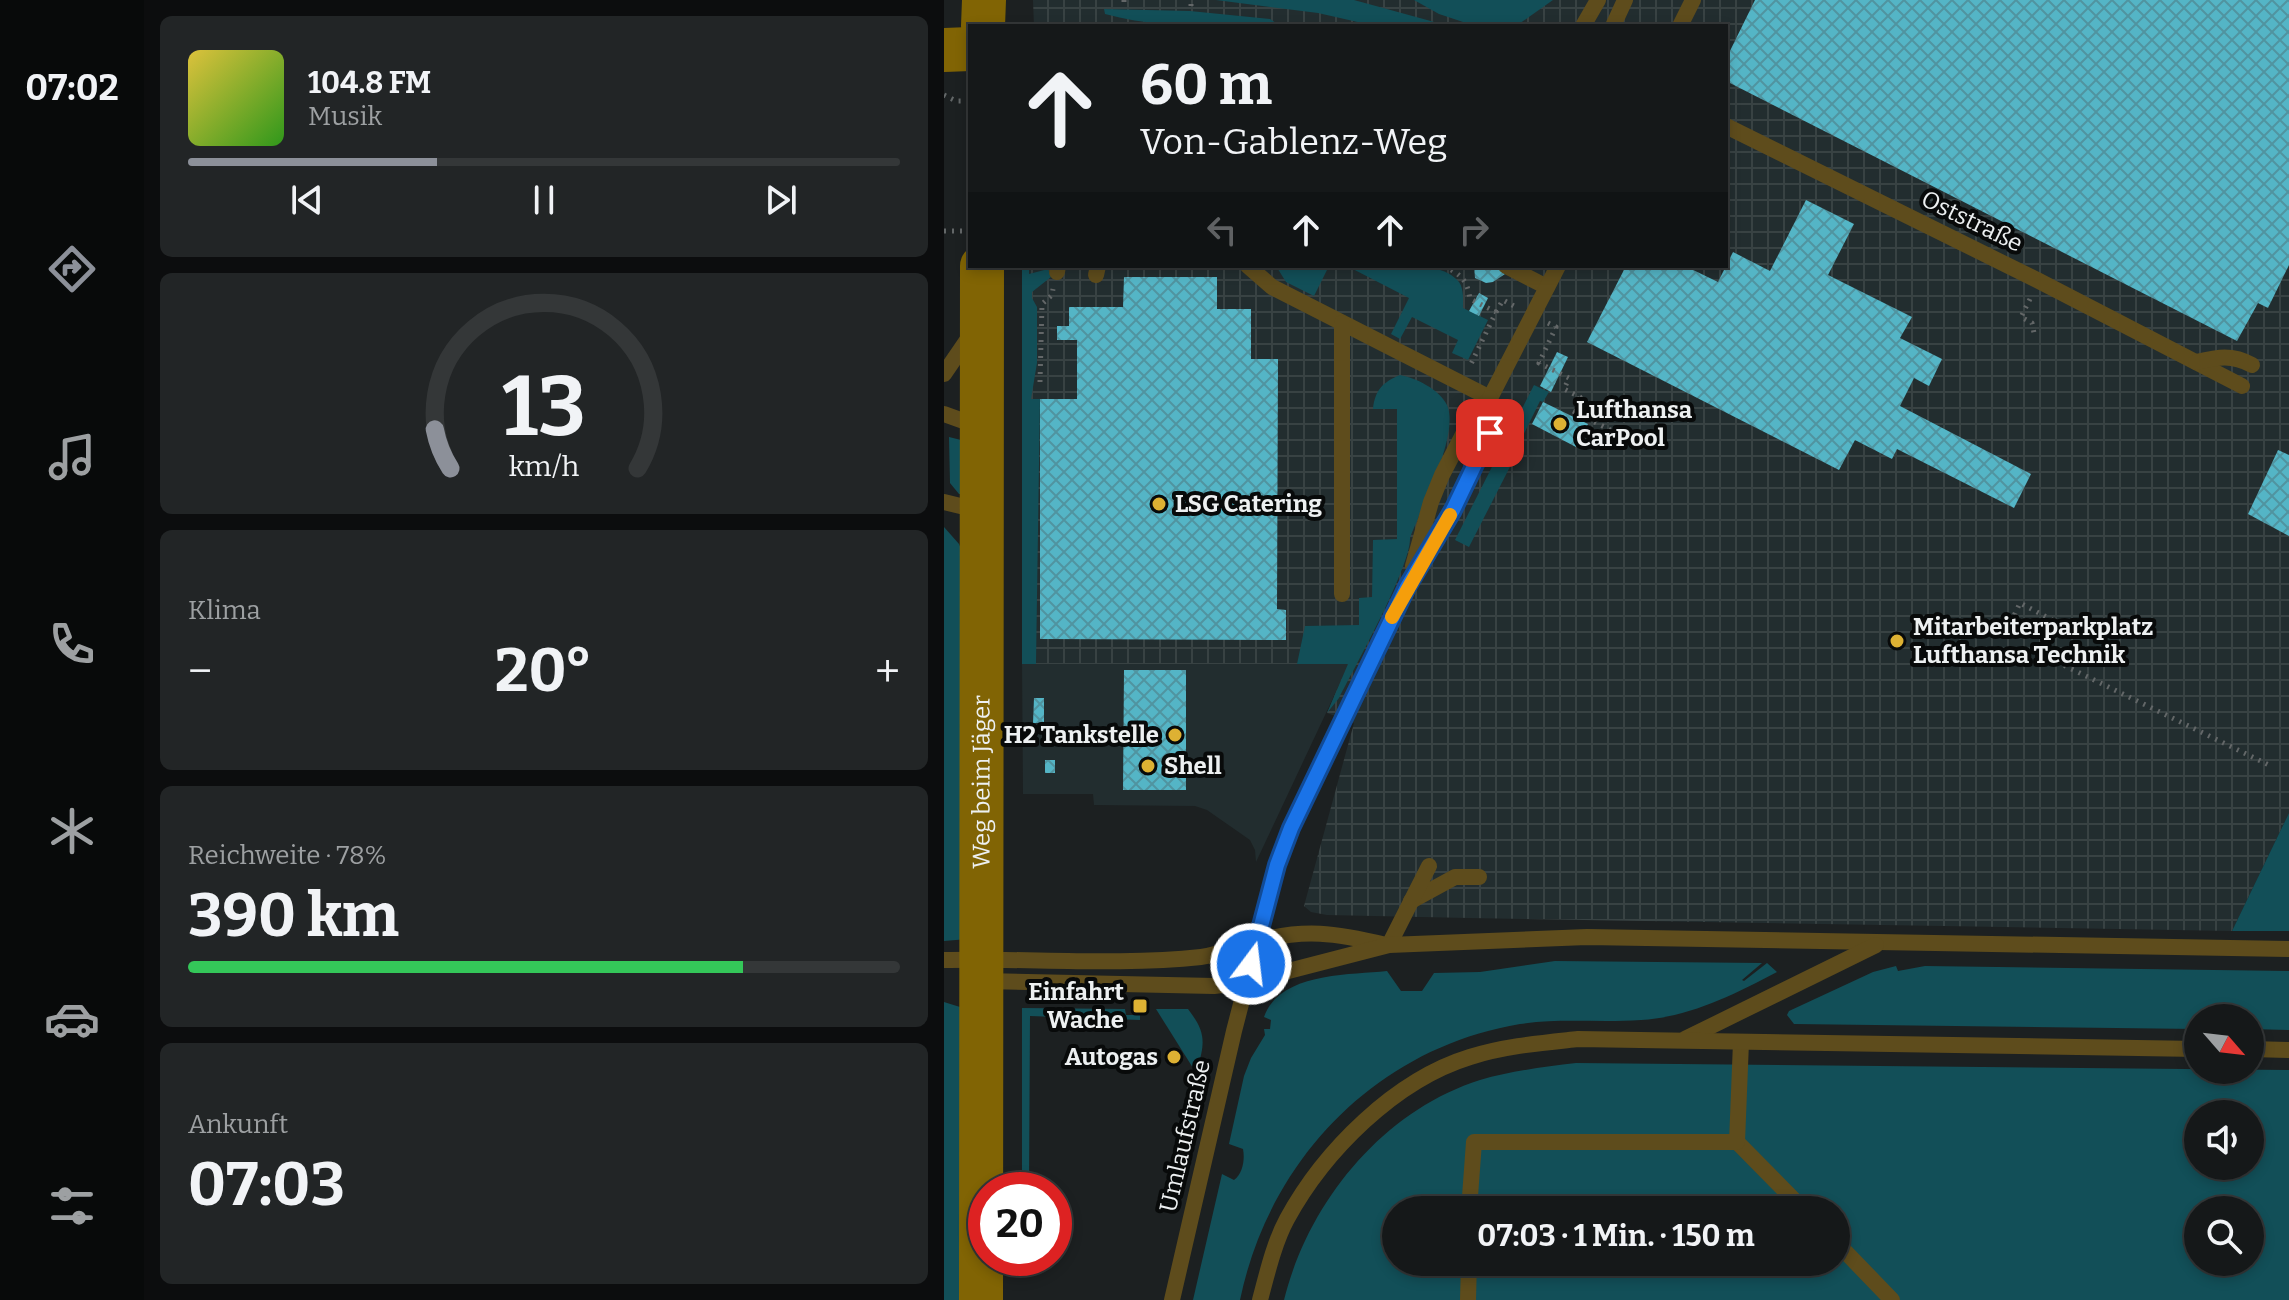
<!DOCTYPE html>
<html lang="de">
<meta charset="utf-8">
<style>
:root{--surface:#151819;--page:#222526;--text:#f1f3f6;--muted:#9da0a2;--line:#343738;--accent:#8c9099}
body{margin:0;font-family:Bitter,serif;background:var(--page);color:var(--text);height:100vh;display:flex;flex-direction:column;font-size:30px;white-space:nowrap}
*{box-sizing:border-box;margin:0}
p{font-size:26px;color:var(--muted)}
.icon{flex:none;width:44px;height:44px;fill:none;stroke:currentColor;stroke-width:2;stroke-linecap:round;stroke-linejoin:round}
.map{position:relative;flex:1;overflow:hidden}
.details{display:flex;flex-direction:column;gap:16px;padding:16px;background:#0c0d0e;width:800px}
.details>*{flex:none}
.top-card{position:absolute;left:24px;top:24px;width:760px;height:244px;border-radius:0px;box-shadow:0 4px 12px #0003,0 0 0 2px var(--line);background:#151819;color:var(--text);overflow:hidden}
.needle{width:52px;rotate:118deg}
.fabs{position:absolute;left:1240px;top:1004px;display:grid;gap:16px}
.fabs a{display:grid;place-items:center;width:80px;height:80px;border-radius:50%;background:var(--surface);box-shadow:0 4px 12px #0003,0 0 0 2px var(--line);font-size:40px}
.speed{position:absolute;left:24px;top:1172px;display:flex;gap:16px;font-size:40px;font-weight:700;text-align:center}
.speed>*{display:grid;place-content:center;width:104px;height:104px;border-radius:50%;background:var(--surface);box-shadow:0 4px 12px #0003,0 0 0 2px var(--line);line-height:1}
.speed .limit{border:12px solid #d22;background:#fff;color:#111}
.pin{position:absolute;display:grid;place-items:center;width:68px;height:68px;color:#fff;margin:-34px;border-radius:16px;box-shadow:0 4px 12px #0006}
.me{position:absolute;width:88px;margin:-44px;rotate:15deg;stroke-linejoin:round;filter:drop-shadow(0 0 6px #0008)}
.turn{display:flex;align-items:center;gap:28px;height:168px;padding:0 40px;font-size:36px}
.turn .icon{width:104px;height:104px;stroke-width:2.5}
.turn b{display:block;font-size:56px;line-height:68px}
.lanes{display:flex;align-items:center;height:76px;padding:0 40px;background:#0003;justify-content:center;gap:40px;direction:ltr}
.lanes .off{opacity:.35}
.big{font-size:60px;font-weight:700;line-height:1.1}
.details .widget{flex:1;display:flex;flex-direction:column;justify-content:center;gap:12px;min-width:0;padding:0 28px;border-radius:12px;background:var(--page)}
.details .dial{align-items:center;gap:0}
.dial svg{height:208px;overflow:visible;fill:none;stroke:var(--line);stroke-width:7;stroke-linecap:round;text-anchor:middle}
.dial text{fill:var(--text);stroke:none}
.song{display:flex;align-items:center;gap:24px}
.cover{width:96px;height:96px;border-radius:12px;background:linear-gradient(135deg,hsl(50 70% 55%),hsl(110 70% 35%))}
.played{height:8px;border-radius:4px;background:linear-gradient(90deg,var(--accent) 35%,var(--line) 35%)}
.keys{display:flex;justify-content:space-around;direction:ltr}
.heat{display:flex;justify-content:space-between;align-items:center;font-size:44px;direction:ltr}
.charge{height:12px;border-radius:6px;background:linear-gradient(90deg,#34c759 78%,var(--line) 0)}
.trip{position:absolute;left:438px;top:1196px;width:468px;height:80px;border-radius:40px;background:var(--surface);box-shadow:0 4px 12px #0003,0 0 0 2px var(--line);font-weight:700;line-height:80px;text-align:center}
main{display:flex;flex:1;min-height:0}
.tabs{display:flex;flex-direction:column;width:144px;justify-content:space-around;align-items:center;background:#080a0a;color:var(--muted)}
.tabs .icon{width:56px;height:56px}
.tabs .current{color:var(--accent)}
.tabs b{font-size:36px;color:var(--text)}
.map>svg:first-child{display:block}
</style>
<main>
<nav class="tabs">
<b>07:02</b>
<svg class="icon current" aria-label="directions" viewBox="0 0 24 24"><path d="M12 3l9 9-9 9-9-9zM9 14v-3h6M13 9l2 2-2 2"/></svg>
<svg class="icon" aria-label="music" viewBox="0 0 24 24"><path d="M9 18V5l10-2v13"/><circle cx="6" cy="18" r="3"/><circle cx="16" cy="16" r="3"/></svg>
<svg class="icon" aria-label="phone" viewBox="0 0 24 24"><path d="M5 4h4l2 5-3 2q2 4 5 5l2-3 5 2v4C11 20 4 13 5 4z"/></svg>
<svg class="icon" aria-label="climate" viewBox="0 0 24 24"><path d="M12 3v18M4 7l16 10M4 17L20 7"/></svg>
<svg class="icon" aria-label="car" viewBox="0 0 24 24"><path d="M5 17H2v-5l4-1 3-4h7l3 4 3 1v5h-3M9 17h6M6 11h13"/><circle cx="7" cy="17" r="2"/><circle cx="17" cy="17" r="2"/></svg>
<svg class="icon" aria-label="filters" viewBox="0 0 24 24"><path d="M4 7h16M4 17h16"/><circle cx="9" cy="7" r="2"/><circle cx="15" cy="17" r="2"/></svg>
</nav>
<section class="details">
<div class="widget">
<div class="song"><i class="cover"></i><div><b>104.8 FM</b><p>Musik</p></div></div>
<div class="played"></div>
<div class="keys"><svg class="icon" aria-label="previous" viewBox="0 0 24 24"><path d="M18 5L8 12l10 7zM5 5v14"/></svg><svg class="icon" aria-label="pause" viewBox="0 0 24 24"><path d="M8 5v14M16 5v14"/></svg><svg class="icon" aria-label="next" viewBox="0 0 24 24"><path d="M6 5l10 7-10 7zM19 5v14"/></svg></div>
</div>
<div class="widget dial"><svg viewBox="0 0 100 80">
<path d="M14 69A42 42 0 1 1 86 69"/>
<path d="M14 69A42 42 0 0 1 8 54" stroke="#8c9099"/>
<text x="50" y="56" font-size="32" font-weight="700">13</text>
<text x="50" y="72" font-size="11">km/h</text>
</svg></div>
<div class="widget"><p>Klima</p>
<div class="heat"><a>−</a><b class="big">20°</b><a>+</a></div>
</div>
<div class="widget"><p>Reichweite · 78%</p><b class="big">390 km</b><div class="charge"></div></div>
<div class="widget"><p>Ankunft</p><b class="big">07:03</b></div>
</section>
<div class="map">
<svg width="1345" height="1300" viewBox="0 0 1345 1300">
<defs>
<pattern id="industrial-grid" width="8" height="8" patternUnits="userSpaceOnUse" patternTransform="scale(2)"><rect width="8" height="8" fill="#222d2f"/><path d="M0 4h8M4 0v8" fill="none" stroke="#384243"/></pattern>
<pattern id="building-cross-hatch" width="8" height="8" patternUnits="userSpaceOnUse" patternTransform="scale(2)"><rect width="8" height="8" fill="#54b5c6"/><path d="M0 0l8 8M0 8l8-8" fill="none" stroke="#5094a0"/></pattern>
</defs>
<rect width="100%" height="100%" fill="#1c2021"/>
<!-- built -->
<polygon fill="#222d2f" points="78,664 405,664 312,862 311,850 306,840 263,810 251,806 150,805 149,794 79,794"/>
<!-- industrial -->
<polygon fill="url(#industrial-grid)" points="89,0 1345,0 1345,813 1288,931 526,918 383,915 367,912 360,906 410,723 383,713 404,664 78,664 78,266 782,266 782,26 90,26"/>
<!-- green -->
<g fill="#124f58" fill-rule="evenodd">
<polygon points="272,0 410,0 505,26 431,26 374,13"/>
<polygon points="470,0 609,0 572,26 531,26 495,14"/>
<path d="M160,9l86,2 80,8 6,4v3c-54,0 -118,3 -171,-12z"/>
<polygon points="78,266 85,266 85,274 104,269 107,277 88,292 88,298 93,307 93,363 87,399 96,399 92,664 78,664"/>
<polygon points="332,266 385,266 370,296 342,282"/>
<path d="M403,266c28,0 93,-9 112,16 5,7 4,18 4,26l25,12 -20,40 -16,-7 6,-13 -46,-23 -12,22 -9,-5 18,-36z"/>
<path d="M456,375c16,3 39,14 47,30 13,29 -26,103 -37,133 1,28 -55,129 -71,160l-12,15 21,-49h-51l8,-38 54,-1v-27l13,-1 1,-57 24,-1v-130h-24c2,-19 10,-27 27,-34z"/>
<polygon points="590,385 605,392 599,402 596,401 572,450 560,444"/>
<polygon points="5,437 25,442 25,494 15,494 6,483"/>
<polygon points="557,449 571,457 525,547 511,540"/>
<polygon points="0,527 15,544 21,559 24,939 0,941"/>
<polygon points="1345,813 1345,931 1288,931"/>
<path d="M611,961l207,2 -20,17 2,1 23,-18 10,9c-44,23 -87,45 -136,48 -41,3 -81,-2 -121,4 -144,24 -251,136 -280,276h-47l29,-126 12,6c9,-6 11,-21 9,-31l-14,-5 15,-68 7,-18 14,-23 -1,-6h6l1,-9 -7,-3c15,-44 83,-42 123,-46l14,20h21l12,-18 46,-1z"/>
<polygon points="952,966 954,971 981,966 1345,971 1345,1030 1306,1029 1306,1018 1254,1018 1254,1029 850,1024 843,1015 845,1011 929,972"/>
<polygon points="0,1002 16,1007 27,1300 0,1300"/>
<polygon points="78,1008 181,1009 182,1015 196,1015 196,1020 86,1016 85,1190 78,1190"/>
<path d="M212,1009h32c16,21 18,31 10,57l-5,2z"/>
<path d="M632,1063l713,7v230h-1005c24,-97 98,-189 196,-220 31,-9 63,-13 96,-17zM1254,1114h52v52h-52zM452,1210h440v52h-440zM1254,1210h52v52h-52z"/>
</g>
<!-- building -->
<g fill="url(#building-cross-hatch)">
<polygon points="811,0 1345,0 1345,265 1324,308 1314,303 1293,341 782,81 782,59"/>
<polygon points="862,200 910,224 884,275 968,317 956,338 998,359 985,386 970,378 956,406 1087,474 1070,508 953,449 948,459 911,440 895,470 643,342 682,266 741,266 774,282 789,252 826,271"/>
<polygon points="530,266 573,266 549,282 542,283 531,278"/>
<polygon points="180,277 273,277 273,309 307,309 307,359 334,359 333,609 342,610 342,640 96,639 96,399 133,399 133,340 113,340 113,326 125,326 125,307 179,307"/>
<polygon points="535,293 544,298 535,316 525,311"/>
<polygon points="613,352 624,357 607,392 596,386"/>
<polygon points="599,402 644,424 632,447 588,424"/>
<polygon points="1334,450 1345,455 1345,536 1304,514"/>
<polygon points="180,670 242,670 242,790 179,790"/>
<polygon points="90,698 100,698 100,723 89,723"/>
<rect x="101" y="760" width="10" height="13"/>
</g>
<g fill="none" stroke-linecap="round" stroke-linejoin="round">
<!-- path -->
<g stroke="#636768" stroke-width="5" stroke-dasharray="2 6" stroke-linecap="butt">
<polyline points="180,0 180,4"/>
<polyline points="247,6 247,0"/>
<polyline points="0,95 12,101 26,101"/>
<polyline points="0,231 26,231"/>
<path d="M500,266c17,9 23,13 26,33l26,13 -26,54"/>
<polyline points="1086,299 1077,317 1088,323 1090,333"/>
<polyline points="552,312 559,300 570,306"/>
<polyline points="604,323 612,327 595,363 625,378 620,389 636,397 629,411 692,443"/>
<polyline points="96,382 98,304 108,295 109,289"/>
<polyline points="1067,622 1076,603 1129,631"/>
<polyline points="1113,662 1327,766"/>
</g>
<!-- lane -->
<g stroke="#5e4c1c" stroke-width="16">
<polyline points="639,26 654,0"/>
<polyline points="669,26 681,0"/>
<polyline points="736,26 749,0"/>
<polyline points="782,126 1095,281 1298,386"/>
<polyline points="304,266 328,287 546,398"/>
<polyline points="562,266 603,287"/>
<polyline points="113,272 114,266"/>
<polyline points="152,275 154,266"/>
<polyline points="398,323 398,594"/>
<path d="M1252,362c22,-5 36,-8 56,3"/>
<polyline points="0,374 28,333"/>
<polyline points="0,414 36,427"/>
<polyline points="0,502 37,511"/>
<polyline points="469,566 487,502 498,475 525,423 546,398 614,266"/>
<polyline points="467,901 511,877 535,877"/>
<polyline points="445,945 485,866"/>
<path d="M0,960c85,-2 172,6 257,-3 17,-2 35,-10 53,-15 50,-14 82,-9 132,3"/>
<polyline points="40,981 270,986 302,982 445,945 643,937 1345,949"/>
<polyline points="741,1039 932,945"/>
<polyline points="1306,1049 1345,1050"/>
<polyline points="793,1142 860,1210"/>
<polyline points="525,1210 530,1142 793,1142 797,1042"/>
<polyline points="892,1242 948,1300"/>
<polyline points="228,1300 290,1031 333,865 347,828 410,694 463,587 509,510 546,433 546,398"/>
<path d="M316,1300c7,-26 14,-57 27,-81 37,-68 108,-139 183,-162 35,-11 71,-14 108,-18l620,10"/>
<polyline points="524,1300 525,1262"/>
</g>
<!-- secondary -->
<g stroke="#816404" stroke-width="44">
<polyline points="39,26 40,0"/>
<polyline points="0,50 26,49"/>
<path id="s1" d="M37,1300l1,-1034"/>
</g>
</g>
<g fill="none" stroke-linecap="round" stroke-linejoin="round">
<defs>
<polyline id="route" points="307,964 333,865 347,828 463,587 509,510 546,433"/>
</defs>
<!-- route casing -->
<use href="#route" stroke="#114b97" stroke-width="20"/>
<!-- route -->
<use href="#route" stroke="#1a73e8" stroke-width="14"/>
<!-- slow -->
<polyline stroke="#f59e0b" stroke-width="14" points="448,617 506,515"/>
</g>
<!-- markers -->
<g fill="#ddb133" stroke="#080a0a" stroke-width="3">
<circle cx="616" cy="424" r="8"/>
<circle cx="215" cy="504" r="8"/>
<circle cx="953" cy="641" r="8"/>
<circle cx="231" cy="735" r="8"/>
<circle cx="204" cy="766" r="8"/>
<rect x="188" y="998" width="16" height="16" rx="4"/>
<circle cx="230" cy="1057" r="8"/>
</g>
<g text-anchor="middle" dominant-baseline="central" stroke-width="8" stroke-linejoin="round" paint-order="stroke">
<!-- street labels -->
<g font-size="24" fill="#edf0f1" stroke="#080a0a">
<text transform="translate(1028 221) rotate(26)">Oststraße</text>
<text stroke="none"><textPath href="#s1" startOffset="518">Weg beim Jäger</textPath></text>
<text transform="translate(241 1136) rotate(-77)">Umlaufstraße</text>
</g>
<!-- poi labels -->
<g font-size="24" font-weight="bold" fill="#edf0f1" stroke="#080a0a" text-anchor="start">
<text x="632" y="410">Lufthansa<tspan x="632" dy="28">CarPool</tspan></text>
<text x="231" y="504">LSG Catering</text>
<text x="969" y="627">Mitarbeiterparkplatz<tspan x="969" dy="28">Lufthansa Technik</tspan></text>
<text x="215" y="735" text-anchor="end">H2 Tankstelle</text>
<text x="220" y="766">Shell</text>
<text x="180" y="992" text-anchor="end">Einfahrt<tspan x="180" dy="28">Wache</tspan></text>
<text x="214" y="1057" text-anchor="end">Autogas</text>
</g>
</g>
</svg>
<div class="fabs">
<a><svg class="needle" viewBox="-14 -14 28 28"><path d="M0-13l5 13h-10z" fill="#e53935"/><path d="M0 13l5-13h-10z" fill="#9da0a2"/></svg></a>
<a><svg class="icon" aria-label="sound" viewBox="0 0 24 24"><path d="M4 9h4l5-4v14l-5-4H4zM17 9q2 3 0 6"/></svg></a>
<a><svg class="icon" aria-label="search" viewBox="0 0 24 24"><circle cx="10" cy="10" r="6"/><path d="M15 15l6 6"/></svg></a>
</div>
<div class="speed"><div class="limit">20</div></div>
<div class="pin" style="left:546px;top:433px;background:#d93025"><svg class="icon" aria-label="arrive" viewBox="0 0 24 24"><path d="M6 21V4h12l-3 4 3 4H6"/></svg></div>
<svg class="me" style="left:307px;top:964px" viewBox="-20 -20 40 40"><circle r="17" fill="#1a73e8" stroke="#fff" stroke-width="3"/><path d="M0-11L8 9 0 5-8 9z" fill="#fff"/></svg>
<div class="trip">07:03 · 1 Min. · 150 m</div>
<div class="top-card">
<div class="turn"><svg class="icon" aria-label="ahead" viewBox="0 0 24 24"><path d="M12 20V5M6 11l6-6 6 6"/></svg><div><b>60 m</b>Von-Gablenz-Weg</div></div>
<div class="lanes"><svg class="icon off" aria-label="left" viewBox="0 0 24 24"><path d="M17 20v-9H6M10 6l-5 5 5 5"/></svg><svg class="icon" aria-label="ahead" viewBox="0 0 24 24"><path d="M12 20V5M6 11l6-6 6 6"/></svg><svg class="icon" aria-label="ahead" viewBox="0 0 24 24"><path d="M12 20V5M6 11l6-6 6 6"/></svg><svg class="icon off" aria-label="right" viewBox="0 0 24 24"><path d="M7 20v-9h11M14 6l5 5-5 5"/></svg></div>
</div>
</div>
</main>
